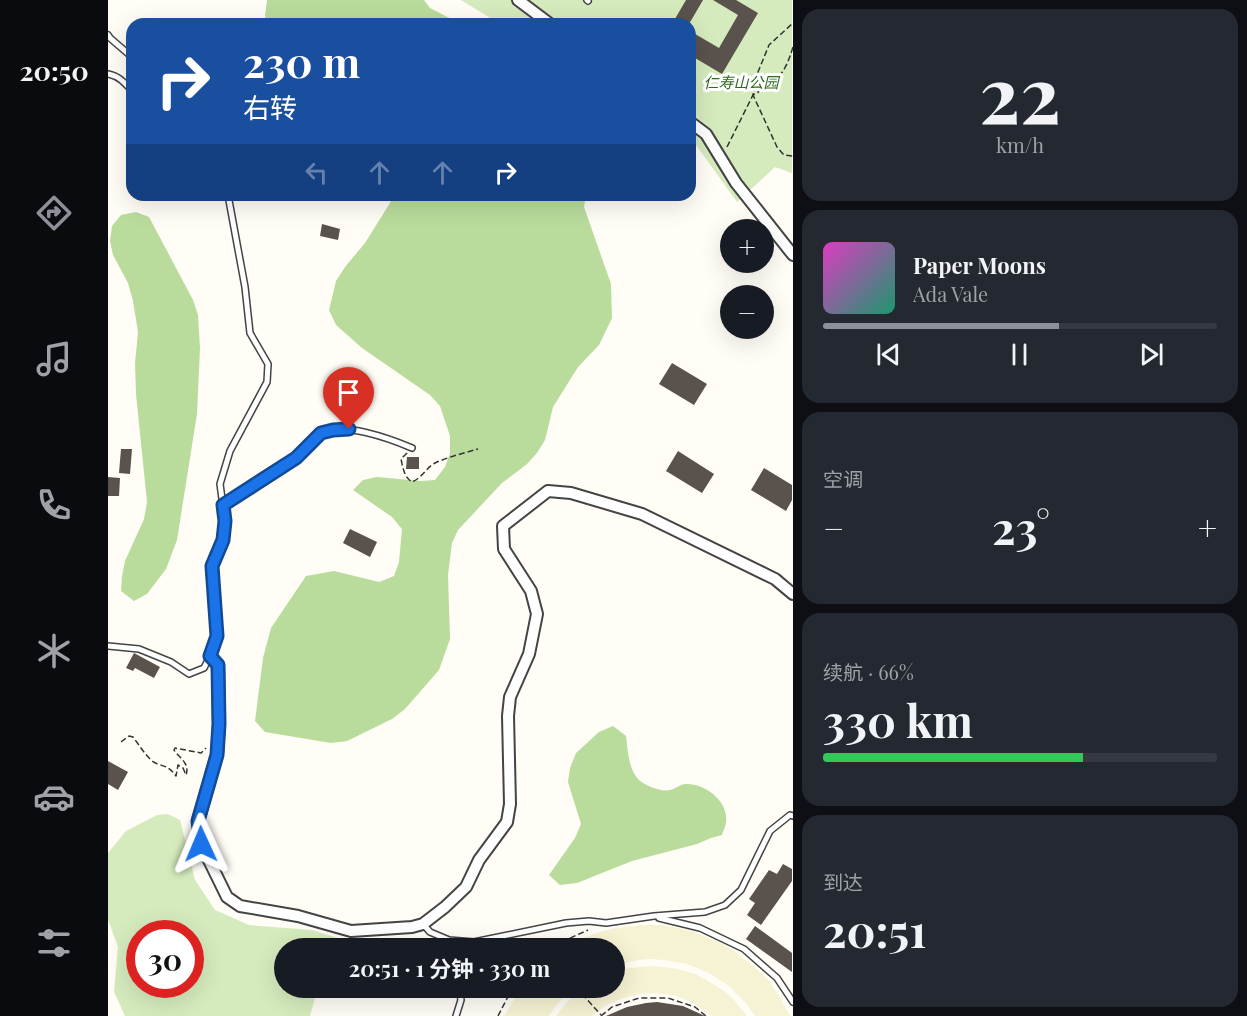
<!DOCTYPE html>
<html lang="zh">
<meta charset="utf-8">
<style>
:root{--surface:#171b24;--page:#242831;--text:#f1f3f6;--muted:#9ea1a6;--line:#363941;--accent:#8c9099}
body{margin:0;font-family:"Playfair Display","Noto Sans SC",serif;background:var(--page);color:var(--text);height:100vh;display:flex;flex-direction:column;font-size:22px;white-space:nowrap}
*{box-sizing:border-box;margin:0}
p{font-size:20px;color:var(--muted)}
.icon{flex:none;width:33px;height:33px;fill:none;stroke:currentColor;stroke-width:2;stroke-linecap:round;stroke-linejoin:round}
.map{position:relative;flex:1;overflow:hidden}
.side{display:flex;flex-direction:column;gap:9px;padding:9px;background:#0d0f14;width:454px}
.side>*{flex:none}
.hud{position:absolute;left:18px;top:18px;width:570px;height:183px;border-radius:18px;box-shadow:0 6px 24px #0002;background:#1a4fa0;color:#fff;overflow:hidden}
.buttons{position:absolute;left:612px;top:219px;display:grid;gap:12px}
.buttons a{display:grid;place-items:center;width:54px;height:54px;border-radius:50%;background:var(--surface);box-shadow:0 6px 24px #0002;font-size:30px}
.speed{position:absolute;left:18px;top:920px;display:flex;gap:12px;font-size:30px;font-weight:700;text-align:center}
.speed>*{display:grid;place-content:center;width:78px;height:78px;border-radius:50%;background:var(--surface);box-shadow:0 6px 24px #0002;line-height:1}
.speed .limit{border:9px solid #d22;background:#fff;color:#111}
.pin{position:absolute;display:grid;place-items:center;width:51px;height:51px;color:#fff;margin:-62px -26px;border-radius:50% 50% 50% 0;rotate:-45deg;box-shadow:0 0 6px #0007}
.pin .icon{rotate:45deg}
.me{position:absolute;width:66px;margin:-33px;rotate:359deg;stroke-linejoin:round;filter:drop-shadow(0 0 4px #0008)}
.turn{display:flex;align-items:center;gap:21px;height:126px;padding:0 18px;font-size:27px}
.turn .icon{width:78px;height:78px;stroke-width:2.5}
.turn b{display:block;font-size:42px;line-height:51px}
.lanes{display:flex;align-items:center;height:57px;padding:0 18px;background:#0003;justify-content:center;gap:30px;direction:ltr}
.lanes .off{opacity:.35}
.big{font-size:45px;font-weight:700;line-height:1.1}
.side .card{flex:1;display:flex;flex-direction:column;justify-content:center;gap:9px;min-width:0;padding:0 21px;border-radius:18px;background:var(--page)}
.side .dial{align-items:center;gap:0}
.dial b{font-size:78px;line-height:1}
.song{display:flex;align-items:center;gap:18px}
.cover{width:72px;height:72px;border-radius:9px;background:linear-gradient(135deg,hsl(310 70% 55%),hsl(160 70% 35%))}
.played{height:6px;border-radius:3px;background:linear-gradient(90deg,var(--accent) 60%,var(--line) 60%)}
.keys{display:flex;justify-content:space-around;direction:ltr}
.heat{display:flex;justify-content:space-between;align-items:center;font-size:33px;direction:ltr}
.charge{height:9px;border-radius:4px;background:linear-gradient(90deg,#34c759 66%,var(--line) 0)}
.trip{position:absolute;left:166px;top:938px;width:351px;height:60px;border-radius:30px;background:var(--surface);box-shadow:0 6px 24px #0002;font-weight:700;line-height:60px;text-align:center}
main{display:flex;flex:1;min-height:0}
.dock{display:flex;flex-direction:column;width:108px;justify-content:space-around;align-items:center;background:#090b0e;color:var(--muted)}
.dock .icon{width:42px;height:42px}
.dock .current{color:var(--accent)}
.dock b{font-size:27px;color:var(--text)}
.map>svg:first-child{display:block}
</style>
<main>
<nav class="dock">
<b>20:50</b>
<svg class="icon current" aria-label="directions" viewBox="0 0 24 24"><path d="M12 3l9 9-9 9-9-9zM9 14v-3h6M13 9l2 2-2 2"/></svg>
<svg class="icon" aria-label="music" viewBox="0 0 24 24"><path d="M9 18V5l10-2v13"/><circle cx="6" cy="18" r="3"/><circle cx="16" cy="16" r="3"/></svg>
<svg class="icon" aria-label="phone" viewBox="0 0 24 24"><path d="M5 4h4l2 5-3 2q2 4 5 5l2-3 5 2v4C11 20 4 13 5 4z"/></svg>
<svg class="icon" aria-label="climate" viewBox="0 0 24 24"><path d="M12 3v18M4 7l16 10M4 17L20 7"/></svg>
<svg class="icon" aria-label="car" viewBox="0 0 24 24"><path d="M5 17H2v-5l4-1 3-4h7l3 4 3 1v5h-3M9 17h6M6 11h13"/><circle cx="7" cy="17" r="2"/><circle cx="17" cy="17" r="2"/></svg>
<svg class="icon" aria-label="filters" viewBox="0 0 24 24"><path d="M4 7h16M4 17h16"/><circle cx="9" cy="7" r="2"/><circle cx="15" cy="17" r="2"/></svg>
</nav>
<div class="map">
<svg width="685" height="1016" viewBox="0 0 685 1016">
<rect width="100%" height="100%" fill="#fffdf5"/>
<!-- farmland -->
<g fill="#f6f3d4">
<polygon points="538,925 554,925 584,931 613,943 626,951 650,970 661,981 670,994 682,1016 647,1016 638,1003 621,986 601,973 579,964 555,960 543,959 531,960 507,965 507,948 457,948 478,937 492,932 507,928"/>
<polygon points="543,966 565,968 587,974 597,979 616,991 625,999 639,1016 604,1016 581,1001 565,995 547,993 530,994 513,999 497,1006 484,1016 448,1016 461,1000 477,987 507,987 507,972 520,968"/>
<polygon points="414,987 467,987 449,1004 441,1016 396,1016"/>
</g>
<!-- green -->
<g fill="#d5ebbd" fill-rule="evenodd">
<polygon points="353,0 684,0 684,173 667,167 629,202 588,145 582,141 582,24 392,24"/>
<path d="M60,814l12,6 15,60 20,30 34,15 63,5 32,10 -6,8h-53v39h33l-8,29h-185l-11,-24 4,-45 -10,-27v-67l18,-22 31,-16zM32,933h50v51h-50z"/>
</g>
<!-- forest -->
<g fill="#b9dc9c">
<polygon points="159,0 316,0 322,8 353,24 159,24 157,16"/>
<polygon points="285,195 478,195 476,207 503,284 504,318 491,345 470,367 445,407 437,440 429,453 419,464 394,483 350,530 344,543 340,575 342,639 331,670 297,709 284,719 239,741 223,743 157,732 147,721 155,658 163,628 198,576 226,571 271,582 286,576 291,562 294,529 284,517 245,490 255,480 269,477 313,481 327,480 337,467 342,453 342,436 332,406 322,395 254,348 228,325 221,310 228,281 237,267 257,243 282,203"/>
<polygon points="28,212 41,217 85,300 90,315 92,348 89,414 69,540 58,569 39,594 26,601 13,591 14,576 17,561 36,519 39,502 28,394 27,363 30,332 25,301 20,283 5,255 2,241 4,226 13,215"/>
<path d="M505,726l13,10c2,14 2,33 13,44 7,6 22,12 31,10 6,-1 11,-7 17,-6 19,0 42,18 39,38 0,4 -3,9 -4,13l-11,3 -14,6 -65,17 -55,22 -17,2 -11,-10 26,-37 6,-14 -13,-42 2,-14 6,-15 23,-21z"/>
</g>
<!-- building -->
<g fill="#5a524d">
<polygon points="578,0 595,0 581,24 564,24"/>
<polygon points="605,0 628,0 650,13 614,74 582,55 582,31 611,48 630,15"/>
<polygon points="214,224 232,229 230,240 212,236"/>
<polygon points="564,363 599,384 586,405 551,384"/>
<polygon points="13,449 24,449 22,474 11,473"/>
<polygon points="570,451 606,474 594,493 558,471"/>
<polygon points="299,457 311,457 311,469 298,469"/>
<polygon points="656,468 684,485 684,500 678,511 643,490"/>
<polygon points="0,477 12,478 11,496 0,496"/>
<polygon points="242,529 269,542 262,557 235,543"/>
<polygon points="26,653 52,667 46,678 27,668 25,671 18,668"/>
<polygon points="0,761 20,772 10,790 0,784"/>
<polygon points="675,864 684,869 684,881 653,925 639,915 647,903 641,899 661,870 669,874"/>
<polygon points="647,926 684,953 684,972 638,939"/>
<polygon points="549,1002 575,1006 597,1016 498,1016 519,1007 538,1003"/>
</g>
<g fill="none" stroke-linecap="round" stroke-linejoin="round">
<defs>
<g id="service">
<polyline points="479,0 480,1"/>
<polyline points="0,35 2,38 24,57"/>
<path d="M0,74c11,2 17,9 24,17"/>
<path d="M115,505c23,-16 48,-30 71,-46 10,-7 17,-20 27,-26 21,-12 70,6 91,15"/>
<polyline points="0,646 31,649 63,662 81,674 96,668 102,656 109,636 104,566 115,540 117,521 112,484 122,451 159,382 160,364 142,333 137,287 120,195"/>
<polyline points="551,918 592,928 636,949 669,978 685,1002"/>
<polyline points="315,924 322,932 341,940 366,942 458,923 481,921 498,923 546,916 597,912 617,905 633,890 662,831 682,815 685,816"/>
<polyline points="348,1016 353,1000 351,987"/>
</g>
<g id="minor">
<polyline points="410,0 442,24"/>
<polyline points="582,122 598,134 628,183 685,255"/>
<polyline points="102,656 110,665 111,724 109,755 90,821 93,844 119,897 132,906 190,916 243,931 304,927 315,924 337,907 358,887 371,860 399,822 402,804 400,716 402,697 421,654 429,614 423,591 396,549 395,526 440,491 463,493 534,514 667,579 685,594"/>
</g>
</defs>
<!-- service casing -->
<use href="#service" stroke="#444" stroke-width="8"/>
<!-- minor casing -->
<use href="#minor" stroke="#444" stroke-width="14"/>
<!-- path -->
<g stroke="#333" stroke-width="1.5" stroke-dasharray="6 3" stroke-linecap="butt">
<path d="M685,47c-8,27 -15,34 -40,48l24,52 7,8 9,1"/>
<polyline points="619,147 645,95 650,72 661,45 685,23"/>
<path d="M299,453l-6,6c2,9 3,18 11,23 10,-4 14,-14 23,-19 13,-6 29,-10 43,-14"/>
<path d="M13,742l8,-6 4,1c6,8 11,16 18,23 9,8 15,2 25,16l2,-11 5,3 3,7c4,-12 -6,-16 -12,-25l1,-2 26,5 5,-5"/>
<polyline points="447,948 460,939 480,930"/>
<polyline points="468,987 493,1015"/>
<polyline points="390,1016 405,987"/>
<polyline points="493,1016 504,1007 531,998 560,998 587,1007 598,1016"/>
</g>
<!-- service -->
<use href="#service" stroke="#fff" stroke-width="5"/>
<!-- minor -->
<use href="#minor" stroke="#fff" stroke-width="10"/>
</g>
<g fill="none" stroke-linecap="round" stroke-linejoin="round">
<defs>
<polyline id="route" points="93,844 90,821 109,755 111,724 110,665 102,656 109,636 104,566 115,540 117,521 115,505 188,458 213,433 225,430 241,429"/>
</defs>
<!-- route casing -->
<use href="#route" stroke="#114b97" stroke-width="15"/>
<!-- route -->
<use href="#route" stroke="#1a73e8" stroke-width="10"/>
</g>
<g text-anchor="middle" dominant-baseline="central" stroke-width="6" stroke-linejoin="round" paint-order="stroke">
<!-- park labels -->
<g font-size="15" font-style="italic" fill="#2f6b1f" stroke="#fff">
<text x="633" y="82">仁寿山公园</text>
</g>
</g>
</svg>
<div class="buttons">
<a>+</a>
<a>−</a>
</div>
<div class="speed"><div class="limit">30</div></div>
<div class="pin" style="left:241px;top:429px;background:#d93025"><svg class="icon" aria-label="arrive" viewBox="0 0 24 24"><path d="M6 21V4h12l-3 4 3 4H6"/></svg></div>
<svg class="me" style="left:93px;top:844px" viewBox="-20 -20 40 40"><path d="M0-17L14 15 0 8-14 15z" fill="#1a73e8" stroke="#fff" stroke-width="4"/></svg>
<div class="trip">20:51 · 1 分钟 · 330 m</div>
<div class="hud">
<div class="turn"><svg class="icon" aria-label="right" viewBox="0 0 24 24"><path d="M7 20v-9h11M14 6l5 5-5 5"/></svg><div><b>230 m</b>右转</div></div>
<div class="lanes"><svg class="icon off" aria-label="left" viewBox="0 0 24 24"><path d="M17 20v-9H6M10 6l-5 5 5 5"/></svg><svg class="icon off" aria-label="ahead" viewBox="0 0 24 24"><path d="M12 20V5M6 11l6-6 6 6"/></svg><svg class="icon off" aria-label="ahead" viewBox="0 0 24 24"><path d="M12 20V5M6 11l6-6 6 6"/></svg><svg class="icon" aria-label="right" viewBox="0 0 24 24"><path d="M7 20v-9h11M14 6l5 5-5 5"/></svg></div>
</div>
</div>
<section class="side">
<div class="card dial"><b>22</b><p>km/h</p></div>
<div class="card">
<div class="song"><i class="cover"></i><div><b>Paper Moons</b><p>Ada Vale</p></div></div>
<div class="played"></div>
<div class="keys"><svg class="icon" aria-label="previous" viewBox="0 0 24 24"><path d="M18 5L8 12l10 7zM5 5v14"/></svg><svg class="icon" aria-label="pause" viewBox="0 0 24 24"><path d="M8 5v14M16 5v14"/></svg><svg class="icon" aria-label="next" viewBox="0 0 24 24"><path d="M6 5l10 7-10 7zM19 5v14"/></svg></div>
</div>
<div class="card"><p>空调</p>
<div class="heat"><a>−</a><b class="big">23°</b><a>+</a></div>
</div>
<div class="card"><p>续航 · 66%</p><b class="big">330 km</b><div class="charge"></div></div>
<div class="card"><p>到达</p><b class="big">20:51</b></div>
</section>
</main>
